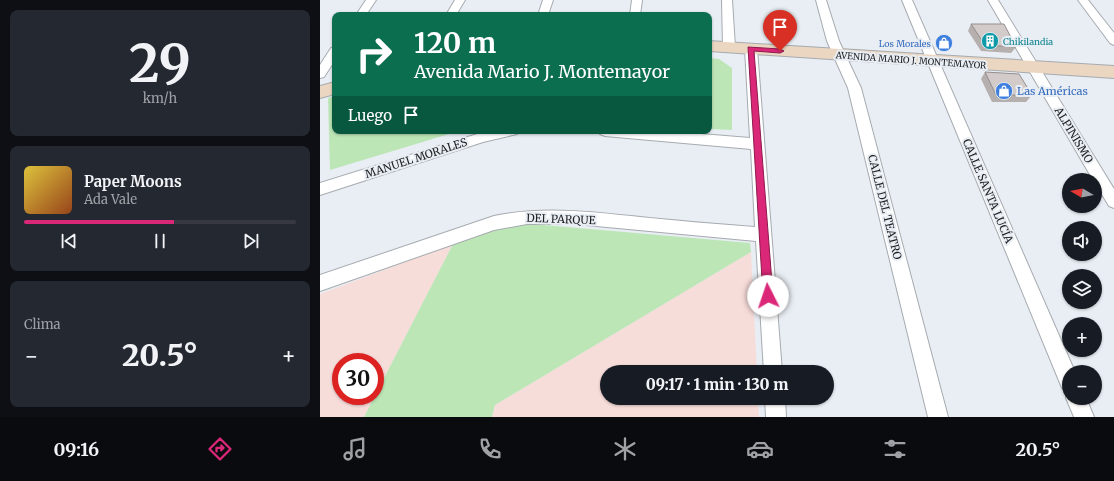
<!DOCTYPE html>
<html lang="es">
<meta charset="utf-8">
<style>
:root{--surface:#171b24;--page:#242831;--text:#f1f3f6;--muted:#9ea1a6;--line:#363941;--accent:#db2777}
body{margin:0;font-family:Merriweather,serif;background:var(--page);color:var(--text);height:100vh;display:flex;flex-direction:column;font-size:15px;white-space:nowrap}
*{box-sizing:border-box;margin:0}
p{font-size:13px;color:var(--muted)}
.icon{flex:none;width:22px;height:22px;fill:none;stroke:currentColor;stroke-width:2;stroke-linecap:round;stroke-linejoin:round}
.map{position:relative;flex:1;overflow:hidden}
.sheet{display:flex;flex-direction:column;gap:10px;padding:10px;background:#0d0f14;width:320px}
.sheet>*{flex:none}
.hud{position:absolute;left:12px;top:12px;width:380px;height:122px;border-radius:8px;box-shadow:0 1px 3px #0004;background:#0b6e4f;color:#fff;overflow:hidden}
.needle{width:26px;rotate:279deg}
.fabs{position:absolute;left:742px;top:173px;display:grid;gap:8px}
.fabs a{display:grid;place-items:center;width:40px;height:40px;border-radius:50%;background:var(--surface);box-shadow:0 1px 3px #0004;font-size:20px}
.speed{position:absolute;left:12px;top:353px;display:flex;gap:8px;font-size:20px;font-weight:700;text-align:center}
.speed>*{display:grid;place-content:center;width:52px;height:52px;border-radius:50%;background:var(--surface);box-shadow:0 1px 3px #0004;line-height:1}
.speed .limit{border:6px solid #d22;background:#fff;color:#111}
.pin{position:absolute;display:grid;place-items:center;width:34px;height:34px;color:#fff;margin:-41px -17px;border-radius:50% 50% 50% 0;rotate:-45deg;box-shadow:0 0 4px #0007}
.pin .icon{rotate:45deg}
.me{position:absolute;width:44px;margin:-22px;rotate:356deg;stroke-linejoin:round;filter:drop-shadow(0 0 3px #0008)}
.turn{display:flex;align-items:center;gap:14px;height:84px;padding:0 16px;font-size:18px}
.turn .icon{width:52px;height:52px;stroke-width:2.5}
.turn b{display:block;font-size:28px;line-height:34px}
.then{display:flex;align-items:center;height:38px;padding:0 16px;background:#0003;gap:8px;font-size:15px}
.big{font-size:30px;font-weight:800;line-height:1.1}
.sheet .widget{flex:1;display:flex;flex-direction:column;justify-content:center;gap:6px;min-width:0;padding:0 14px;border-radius:8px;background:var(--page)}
.sheet .dial{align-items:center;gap:0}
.dial b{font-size:52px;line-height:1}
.song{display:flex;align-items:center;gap:12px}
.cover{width:48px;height:48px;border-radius:6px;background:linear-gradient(135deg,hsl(50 70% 55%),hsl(20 70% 35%))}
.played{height:4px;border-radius:2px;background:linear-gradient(90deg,var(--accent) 55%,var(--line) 55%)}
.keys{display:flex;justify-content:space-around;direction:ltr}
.heat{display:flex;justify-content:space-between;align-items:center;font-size:22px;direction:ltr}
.trip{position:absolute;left:280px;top:365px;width:234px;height:40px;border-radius:20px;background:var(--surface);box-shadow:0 1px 3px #0004;font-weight:800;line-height:40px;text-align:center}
.tab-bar{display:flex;height:64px;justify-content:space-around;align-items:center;background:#090b0e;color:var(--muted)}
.tab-bar .icon{width:28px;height:28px}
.tab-bar .current{color:var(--accent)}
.tab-bar b{font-size:18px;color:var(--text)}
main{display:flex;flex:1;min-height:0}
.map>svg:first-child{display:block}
</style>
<main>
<section class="sheet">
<div class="widget dial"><b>29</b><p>km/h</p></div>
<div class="widget">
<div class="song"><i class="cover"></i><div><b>Paper Moons</b><p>Ada Vale</p></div></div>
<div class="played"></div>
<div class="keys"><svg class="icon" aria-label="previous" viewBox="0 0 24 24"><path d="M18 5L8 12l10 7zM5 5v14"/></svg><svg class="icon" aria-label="pause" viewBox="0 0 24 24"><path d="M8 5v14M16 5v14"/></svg><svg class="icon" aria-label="next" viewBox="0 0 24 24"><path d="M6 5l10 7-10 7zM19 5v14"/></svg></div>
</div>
<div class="widget"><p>Clima</p>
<div class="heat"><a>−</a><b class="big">20.5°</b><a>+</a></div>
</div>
</section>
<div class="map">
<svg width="794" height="417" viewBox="0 0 794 417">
<rect width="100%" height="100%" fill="#e9eef4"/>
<!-- education -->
<g fill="#f7ddda">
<polygon points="133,244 55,396 55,362 21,362 21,396 55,396 44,417 0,417 0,294"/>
<polygon points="431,252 437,372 287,372 287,398 438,398 439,417 172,417 175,405"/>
</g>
<!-- green -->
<g fill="#bce6b6">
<polygon points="389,58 399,59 412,68 412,130 389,129"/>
<polygon points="15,96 15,131 139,131 10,170 8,98"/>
<polygon points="213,224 430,243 431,252 175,405 172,417 44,417 133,244 176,226"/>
</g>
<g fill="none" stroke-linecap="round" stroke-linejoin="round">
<defs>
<g id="minor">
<polygon points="46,0 56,0 46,15 36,15"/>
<polygon points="135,0 145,0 136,15 126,15"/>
<polygon points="223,0 233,0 228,15 218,15"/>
<polygon points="312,0 322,0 320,15 310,15"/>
<polygon points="402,0 412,0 415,47 413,50 405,50 403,47"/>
<polygon points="496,0 506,0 519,41 541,88 628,417 608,417 528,88 507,41"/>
<polygon points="582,0 592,0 755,372 749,372 749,390 742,388"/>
<polygon points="668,0 678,0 794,189 794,208 789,206 775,183 775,180 773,180"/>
<polygon points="758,0 768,0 794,33 794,45 790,43"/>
<path d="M431,45l4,1 2,3 25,323h-18l-8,-131 -181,-17h-48l-33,6 -174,61v-16l174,-59c49,-10 97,-4 146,1 38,4 77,7 115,10l-4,-78 -146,-13 -5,-2 -2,-3h66l86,7 -5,-89 2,-3z"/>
<polygon points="15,47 15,60 4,77 0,78 0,65 11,48"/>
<polygon points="167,131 199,131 197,134 163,142 0,195 0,183"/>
<polygon points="749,392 749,398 766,398 774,417 754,417 746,398"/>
<polygon points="445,398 465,398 466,417 446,417"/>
</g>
<g id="secondary">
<polygon points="389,41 794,66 794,78 389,51"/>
<polygon points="15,82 15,94 0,98 0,86"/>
</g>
</defs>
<!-- minor casing -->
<use href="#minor" stroke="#a6abb0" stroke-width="2"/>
<!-- secondary casing -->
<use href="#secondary" stroke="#a6abb0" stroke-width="2"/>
<!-- minor -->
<use href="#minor" fill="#fff" fill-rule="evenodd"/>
<!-- secondary -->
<use href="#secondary" fill="#ead6c1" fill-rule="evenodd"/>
</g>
<!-- wall -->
<g fill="#b5afad">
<polygon points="651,24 696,47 691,53 661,51 648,31"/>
<polygon points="665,72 712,95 706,102 672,102 661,79"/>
</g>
<!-- building -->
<g fill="#d2cbc9" stroke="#938e8d">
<polygon points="651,24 684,24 696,47 665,45"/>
<polygon points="665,72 699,74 712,95 676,95"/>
</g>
<!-- route -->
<polygon fill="#db2777" stroke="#8e194d" points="428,47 460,49 464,51 460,53 434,51 453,296 452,300 448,301 444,300 443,296"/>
<!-- icons -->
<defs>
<symbol id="building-disc" viewBox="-11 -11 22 22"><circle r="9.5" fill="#0f9aa8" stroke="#e9eef4"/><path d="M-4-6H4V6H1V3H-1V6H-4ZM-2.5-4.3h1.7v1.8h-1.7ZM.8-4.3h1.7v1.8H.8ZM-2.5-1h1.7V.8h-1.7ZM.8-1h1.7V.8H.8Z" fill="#fff"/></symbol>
<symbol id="shop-disc" viewBox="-11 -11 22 22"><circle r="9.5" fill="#3f7fe0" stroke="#e9eef4"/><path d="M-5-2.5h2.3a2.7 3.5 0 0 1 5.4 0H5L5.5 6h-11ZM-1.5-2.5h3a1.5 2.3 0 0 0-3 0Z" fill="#fff"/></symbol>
</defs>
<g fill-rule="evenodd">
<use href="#building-disc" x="660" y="31" width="20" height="20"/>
<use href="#shop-disc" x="614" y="33" width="20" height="20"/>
<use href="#shop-disc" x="674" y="81" width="20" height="20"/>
</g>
<g text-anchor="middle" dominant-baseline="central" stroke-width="4" stroke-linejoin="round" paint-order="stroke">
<!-- far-culture labels -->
<g font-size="9" fill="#0d838f" stroke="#e9eef4" text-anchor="start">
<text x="683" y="41">Chikilandia</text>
</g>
<!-- far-shop labels -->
<g font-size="9" fill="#366cbe" stroke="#e9eef4" text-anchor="end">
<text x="611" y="43">Los Morales</text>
</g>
<!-- far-street labels -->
<g font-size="9" fill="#1d1f21" stroke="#e9eef4">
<text transform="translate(591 60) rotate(4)">AVENIDA MARIO J. MONTEMAYOR</text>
</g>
<!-- shop labels -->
<g font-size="11" fill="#366cbe" stroke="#e9eef4" text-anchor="start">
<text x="697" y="91">Las Américas</text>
</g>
<!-- street labels -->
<g font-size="11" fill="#1d1f21" stroke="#e9eef4">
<text transform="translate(754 135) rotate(59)">ALPINISMO</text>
<text transform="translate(96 158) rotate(-18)">MANUEL MORALES</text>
<text transform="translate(668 191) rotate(67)">CALLE SANTA LUCÍA</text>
<text transform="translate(565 207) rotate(76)">CALLE DEL TEATRO</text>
<text transform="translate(241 219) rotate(2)">DEL PARQUE</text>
</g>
</g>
</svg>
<div class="fabs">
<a><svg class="needle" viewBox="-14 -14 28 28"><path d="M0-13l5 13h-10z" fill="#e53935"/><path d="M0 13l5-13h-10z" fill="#9ea1a6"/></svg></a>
<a><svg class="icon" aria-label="sound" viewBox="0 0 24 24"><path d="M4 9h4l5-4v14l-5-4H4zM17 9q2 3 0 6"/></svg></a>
<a><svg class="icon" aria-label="layers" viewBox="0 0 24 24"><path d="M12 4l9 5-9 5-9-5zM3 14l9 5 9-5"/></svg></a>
<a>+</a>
<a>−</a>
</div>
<div class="speed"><div class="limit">30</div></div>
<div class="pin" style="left:460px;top:51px;background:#d93025"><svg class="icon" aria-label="arrive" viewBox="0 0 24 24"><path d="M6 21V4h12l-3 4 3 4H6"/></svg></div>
<svg class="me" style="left:448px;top:296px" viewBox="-20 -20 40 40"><circle r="19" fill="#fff"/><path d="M0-13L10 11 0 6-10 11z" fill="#db2777"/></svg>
<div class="trip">09:17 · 1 min · 130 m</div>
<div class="hud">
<div class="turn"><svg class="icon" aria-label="right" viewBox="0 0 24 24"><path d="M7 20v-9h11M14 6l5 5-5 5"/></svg><div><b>120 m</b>Avenida Mario J. Montemayor</div></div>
<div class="then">Luego<svg class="icon" aria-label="arrive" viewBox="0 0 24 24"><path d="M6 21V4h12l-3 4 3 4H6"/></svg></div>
</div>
</div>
</main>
<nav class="tab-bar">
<b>09:16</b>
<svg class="icon current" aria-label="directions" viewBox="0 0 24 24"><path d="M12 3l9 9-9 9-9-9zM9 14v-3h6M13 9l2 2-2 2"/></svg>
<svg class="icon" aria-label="music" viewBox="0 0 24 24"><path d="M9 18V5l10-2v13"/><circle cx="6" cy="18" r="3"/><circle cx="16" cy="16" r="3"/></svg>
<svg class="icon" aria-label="phone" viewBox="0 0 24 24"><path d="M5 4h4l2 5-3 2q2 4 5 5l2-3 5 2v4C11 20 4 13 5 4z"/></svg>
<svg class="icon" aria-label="climate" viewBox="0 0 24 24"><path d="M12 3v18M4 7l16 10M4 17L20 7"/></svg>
<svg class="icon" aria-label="car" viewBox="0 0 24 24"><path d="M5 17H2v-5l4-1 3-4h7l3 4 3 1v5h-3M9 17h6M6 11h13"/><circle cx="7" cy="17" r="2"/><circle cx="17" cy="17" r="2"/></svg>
<svg class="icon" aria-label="filters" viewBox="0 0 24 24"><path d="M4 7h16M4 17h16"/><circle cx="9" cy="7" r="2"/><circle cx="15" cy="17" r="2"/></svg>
<b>20.5°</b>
</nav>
